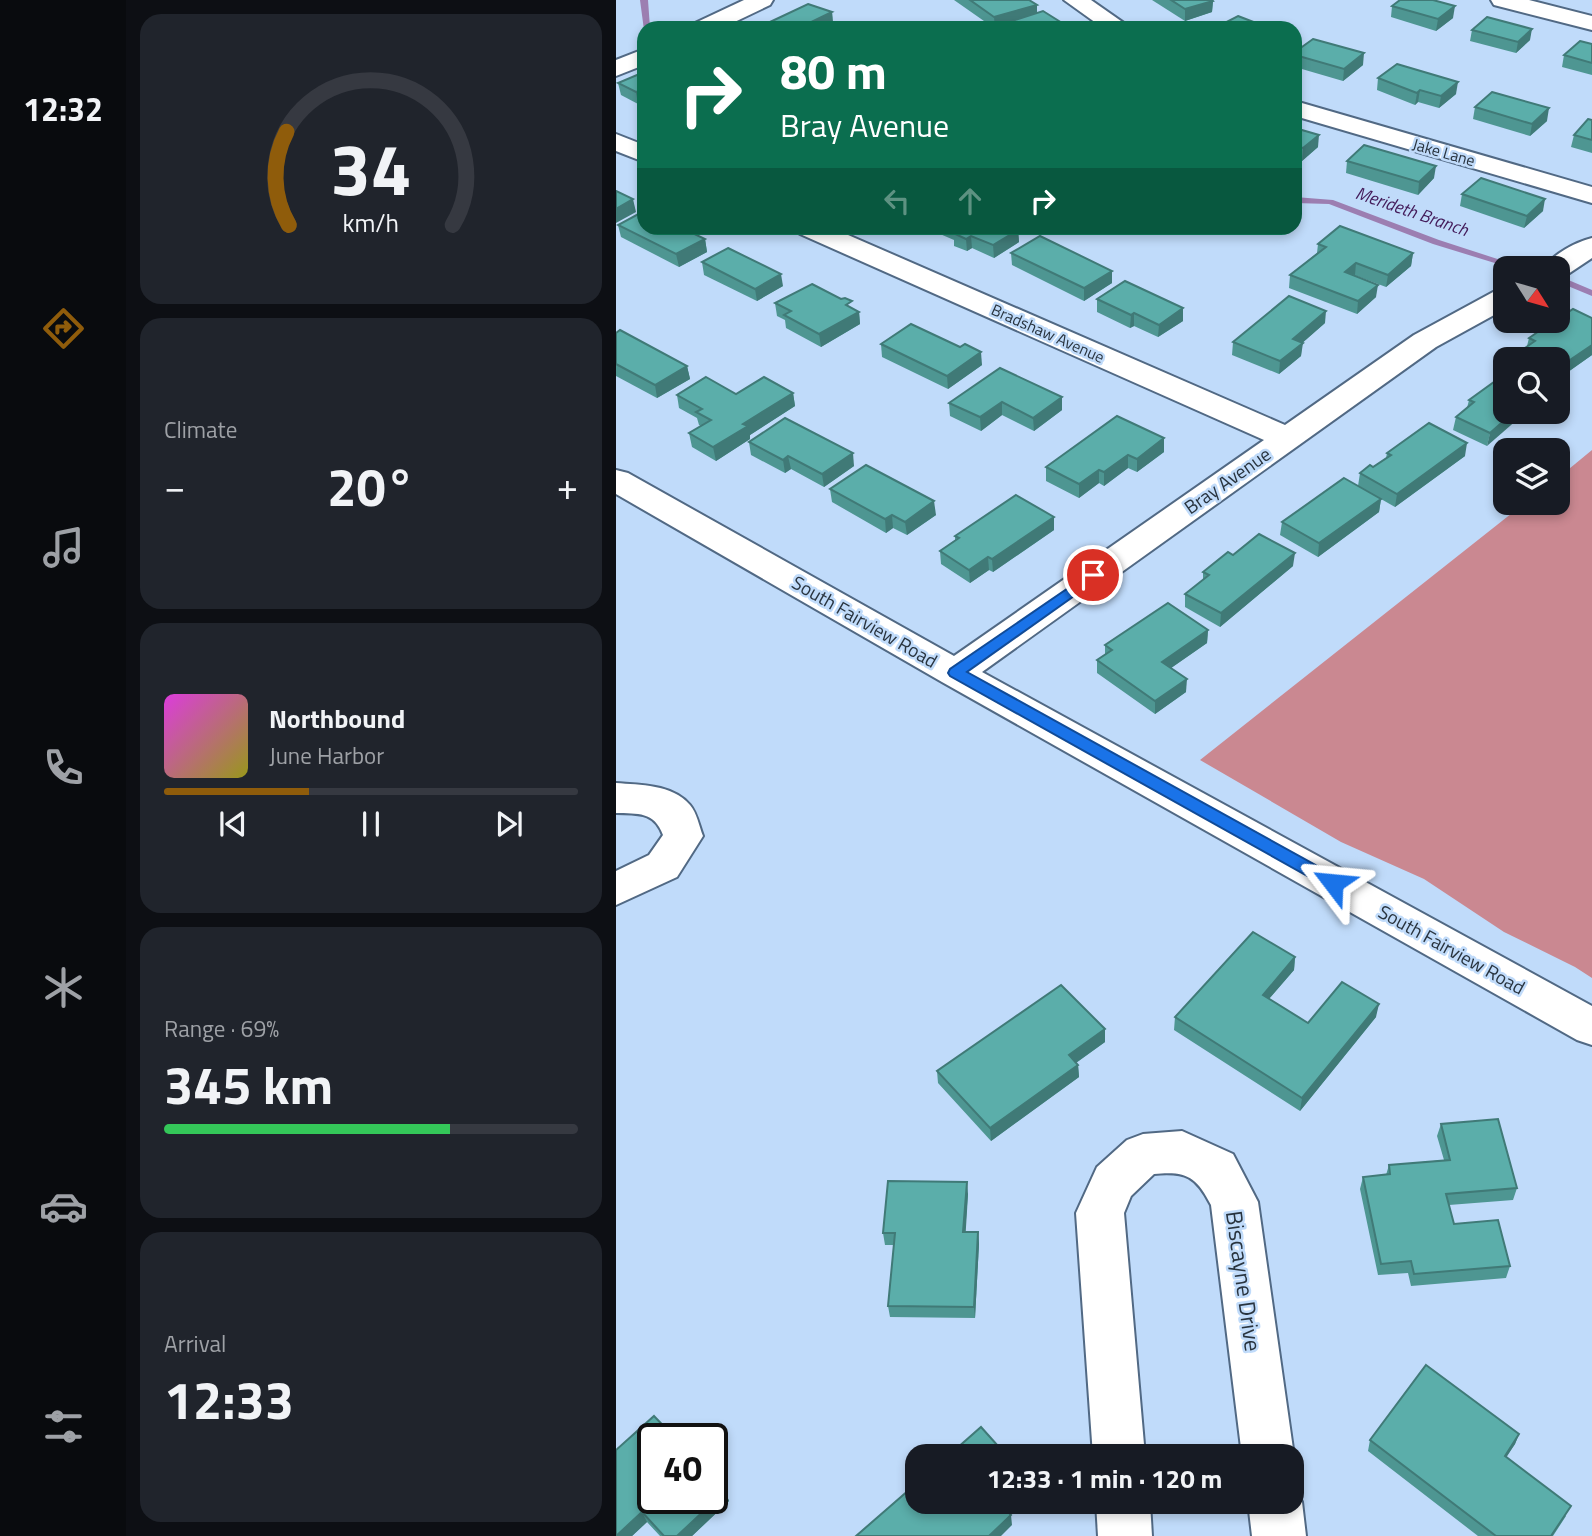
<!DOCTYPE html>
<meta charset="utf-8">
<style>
:root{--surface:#171b24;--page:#20242c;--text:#f1f3f6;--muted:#9ea1a6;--line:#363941;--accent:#8f5c0b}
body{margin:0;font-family:"Titillium Web",sans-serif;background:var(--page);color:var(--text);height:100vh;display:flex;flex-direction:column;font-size:26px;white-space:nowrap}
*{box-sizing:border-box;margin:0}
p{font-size:23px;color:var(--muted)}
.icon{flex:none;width:38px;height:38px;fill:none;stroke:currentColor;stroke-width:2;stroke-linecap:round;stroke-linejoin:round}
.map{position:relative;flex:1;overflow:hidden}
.details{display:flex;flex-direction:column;gap:14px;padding:14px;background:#0d0f14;width:490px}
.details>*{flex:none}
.hud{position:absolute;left:21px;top:21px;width:665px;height:214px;border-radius:21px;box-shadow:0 4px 10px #0003;background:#0b6e4f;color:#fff;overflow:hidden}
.needle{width:46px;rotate:127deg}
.tools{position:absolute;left:877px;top:256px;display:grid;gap:14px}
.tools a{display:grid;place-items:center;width:77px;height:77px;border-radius:14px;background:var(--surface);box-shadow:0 4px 10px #0003;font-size:35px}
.speed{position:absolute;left:21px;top:1423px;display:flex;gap:14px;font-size:35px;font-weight:700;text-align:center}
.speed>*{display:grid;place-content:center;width:91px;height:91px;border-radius:50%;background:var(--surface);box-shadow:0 4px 10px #0003;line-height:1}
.speed .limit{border:4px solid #111;border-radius:10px;background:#fff;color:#111}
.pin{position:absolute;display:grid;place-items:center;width:60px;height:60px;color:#fff;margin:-30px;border:4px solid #fff;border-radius:50%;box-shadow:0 2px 7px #0007}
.me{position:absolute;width:77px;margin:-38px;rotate:299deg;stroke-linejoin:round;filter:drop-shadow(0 0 5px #0008)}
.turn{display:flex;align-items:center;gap:24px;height:147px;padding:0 28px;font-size:32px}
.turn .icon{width:91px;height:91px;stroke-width:2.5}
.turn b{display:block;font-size:49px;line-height:60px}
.lanes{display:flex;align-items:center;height:66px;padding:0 28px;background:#0003;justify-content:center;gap:35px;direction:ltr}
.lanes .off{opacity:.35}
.big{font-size:52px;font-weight:700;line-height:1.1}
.details .widget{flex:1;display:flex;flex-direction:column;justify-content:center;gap:10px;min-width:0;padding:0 24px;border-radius:21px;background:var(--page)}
.details .dial{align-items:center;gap:0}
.dial svg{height:182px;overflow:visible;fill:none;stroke:var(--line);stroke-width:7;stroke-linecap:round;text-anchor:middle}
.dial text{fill:var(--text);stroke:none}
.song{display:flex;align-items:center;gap:21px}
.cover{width:84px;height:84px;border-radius:10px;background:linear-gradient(135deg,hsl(300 70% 55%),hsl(60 70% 35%))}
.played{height:7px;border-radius:4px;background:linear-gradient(90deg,var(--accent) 35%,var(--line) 35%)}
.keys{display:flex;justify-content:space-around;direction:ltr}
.heat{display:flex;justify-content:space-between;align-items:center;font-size:38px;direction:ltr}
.charge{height:10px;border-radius:5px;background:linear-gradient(90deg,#34c759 69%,var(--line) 0)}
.trip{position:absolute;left:289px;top:1444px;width:399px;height:70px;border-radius:21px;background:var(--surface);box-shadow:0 4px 10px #0003;font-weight:700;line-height:70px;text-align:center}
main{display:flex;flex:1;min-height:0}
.menu{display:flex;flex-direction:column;width:126px;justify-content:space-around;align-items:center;background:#090b0e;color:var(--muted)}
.menu .icon{width:49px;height:49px}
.menu .current{color:var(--accent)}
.menu b{font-size:32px;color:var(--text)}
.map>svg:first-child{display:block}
</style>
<main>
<nav class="menu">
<b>12:32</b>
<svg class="icon current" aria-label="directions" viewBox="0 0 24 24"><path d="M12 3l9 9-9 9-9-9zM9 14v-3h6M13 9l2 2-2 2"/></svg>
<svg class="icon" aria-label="music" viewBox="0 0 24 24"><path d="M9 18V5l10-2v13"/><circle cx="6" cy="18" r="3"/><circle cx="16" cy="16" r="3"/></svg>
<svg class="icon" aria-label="phone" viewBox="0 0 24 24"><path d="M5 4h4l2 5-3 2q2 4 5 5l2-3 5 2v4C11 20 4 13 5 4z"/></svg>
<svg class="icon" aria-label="climate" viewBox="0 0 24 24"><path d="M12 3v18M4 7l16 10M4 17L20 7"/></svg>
<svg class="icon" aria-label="car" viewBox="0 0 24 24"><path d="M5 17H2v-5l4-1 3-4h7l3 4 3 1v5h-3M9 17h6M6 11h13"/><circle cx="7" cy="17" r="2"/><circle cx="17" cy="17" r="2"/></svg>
<svg class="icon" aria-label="filters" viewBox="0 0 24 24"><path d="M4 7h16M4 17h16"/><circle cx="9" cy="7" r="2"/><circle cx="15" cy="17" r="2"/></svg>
</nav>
<section class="details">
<div class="widget dial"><svg viewBox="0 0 100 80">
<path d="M14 69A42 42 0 1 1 86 69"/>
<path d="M14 69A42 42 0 0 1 13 28" stroke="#8f5c0b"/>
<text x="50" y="56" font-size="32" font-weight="700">34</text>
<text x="50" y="72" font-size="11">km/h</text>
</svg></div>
<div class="widget"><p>Climate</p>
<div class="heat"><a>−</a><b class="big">20°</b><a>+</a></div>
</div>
<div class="widget">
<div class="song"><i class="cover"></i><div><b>Northbound</b><p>June Harbor</p></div></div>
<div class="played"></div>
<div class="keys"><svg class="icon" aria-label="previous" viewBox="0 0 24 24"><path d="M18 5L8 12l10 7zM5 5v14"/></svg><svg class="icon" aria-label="pause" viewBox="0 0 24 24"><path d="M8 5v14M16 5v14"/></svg><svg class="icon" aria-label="next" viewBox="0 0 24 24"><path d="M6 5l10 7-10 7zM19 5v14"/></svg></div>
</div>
<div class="widget"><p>Range · 69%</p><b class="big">345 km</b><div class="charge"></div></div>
<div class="widget"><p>Arrival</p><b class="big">12:33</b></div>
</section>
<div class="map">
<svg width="976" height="1536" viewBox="0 0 976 1536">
<rect width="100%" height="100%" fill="#c0dbfa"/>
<!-- forest -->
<polygon fill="#ca8891" points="976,450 976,978 959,967 888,932 808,879 725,842 584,760 910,502 942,502 942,478"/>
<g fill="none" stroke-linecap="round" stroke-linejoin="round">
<!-- stream -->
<g fill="#9c7eb1" fill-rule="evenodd">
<polygon points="24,0 32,0 34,28 28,28 28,30"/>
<polygon points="679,197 717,200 823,240 903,266 895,268 817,244 713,204 679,203"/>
<polygon points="950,279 976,290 976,296 947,284 945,282"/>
</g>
<defs>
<g id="minor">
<polygon points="128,0 157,0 154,5 106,28 75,28 79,23"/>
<polygon points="448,0 475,0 515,28 487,28"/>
<polygon points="875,0 913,0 976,16 976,30 878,5"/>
<polygon points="28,49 28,65 0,76 0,60"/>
<polygon points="679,101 976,187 976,203 679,116"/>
<polygon points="0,134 28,145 28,162 0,151"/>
<polygon points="181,228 216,228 669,425 798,335 879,291 889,288 889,309 820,347 366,672 976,1006 976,1045 961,1040 326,682 0,494 0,470 12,473 338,656 648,440 184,234"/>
<path d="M976,238v20l-24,16 -10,2v-8h-14c9,-14 32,-26 48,-30z"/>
<path d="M0,783c24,2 56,1 74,22 7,8 9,21 13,31l-26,41 -61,28v-34l33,-16 14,-20c-9,-24 -25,-21 -47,-22z"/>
<path d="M566,1131l51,23 25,48 36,254 -2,7v-7h-50l-31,-251c-15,-29 -25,-34 -57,-31l-23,22 -7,17 21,243h-52l-17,-243 21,-46 30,-27 16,-6z"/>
<polygon points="676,1482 686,1502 690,1536 636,1536 632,1502 676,1502"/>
<polygon points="480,1502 534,1502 536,1536 482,1536"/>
</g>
</defs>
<!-- minor casing -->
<use href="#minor" stroke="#516984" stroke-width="4"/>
<!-- minor -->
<use href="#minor" fill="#fff" fill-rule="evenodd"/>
</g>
<!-- wall -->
<g fill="#4e9692">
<polygon points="338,0 413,0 421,5 421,13 454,28 397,28 396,24 382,28 378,28"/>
<polygon points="536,0 596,0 597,1 596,12 569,21"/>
<polygon points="776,6 837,18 820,31 775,17"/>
<polygon points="216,12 217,24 209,28 155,28 154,22"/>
<polygon points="856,30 914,40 900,53 854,41"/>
<polygon points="976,44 976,75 946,67 948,55"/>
<polygon points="679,52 747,65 727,81 679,67"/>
<polygon points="28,72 28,102 22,104 5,95 2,83"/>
<polygon points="762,78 840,94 823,108 802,102 799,105 761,90"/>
<polygon points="859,107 931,121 914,136 857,119"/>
<polygon points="976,120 976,153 955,147 958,135"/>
<polygon points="679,128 702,147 686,161 679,158"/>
<polygon points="731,161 818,178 802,195 730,173"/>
<polygon points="846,194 927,211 908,228 844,206"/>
<polygon points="2,225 68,228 89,239 91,252 63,267 5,237"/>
<polygon points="310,228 397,228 402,230 403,242 378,258 356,248 351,251 338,246 338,240"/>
<polygon points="702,244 797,253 795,266 770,287 738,275 760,297 741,314 673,288 674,275 701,253"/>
<polygon points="395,253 496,283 468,301 396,265"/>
<polygon points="86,262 167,286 141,301 88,275"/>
<polygon points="481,299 567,308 567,321 542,337 518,326 514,328 481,312"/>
<polygon points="159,303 236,308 243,312 244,324 205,347 170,328 169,320 161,316"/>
<polygon points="976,318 976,355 942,379 911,346 913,338"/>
<polygon points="709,323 686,343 685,356 663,374 616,355 617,342"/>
<polygon points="0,333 71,366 74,379 41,398 0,376"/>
<polygon points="265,344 344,347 366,365 332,389 266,357"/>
<polygon points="889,374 871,446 837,430 840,417 851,408 853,400"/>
<polygon points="177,393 179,406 134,435 134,439 100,461 76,447 73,433 85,426 83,425 81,418 63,408 61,395"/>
<polygon points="446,397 446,410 418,431 386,415 365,431 334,416 333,403"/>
<polygon points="501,416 548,452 521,472 512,468 488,486 483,483 463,498 430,481 430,467"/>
<polygon points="133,442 238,466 208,487 175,469 169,473 135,455"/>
<polygon points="771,453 849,456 779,507 765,499 763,512 702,557 664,535 666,522 742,486 744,473 757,467 770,458"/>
<polygon points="214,489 320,515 291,535 277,528 270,533 216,502"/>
<polygon points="438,517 438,530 377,572 373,570 354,583 325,564 324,551 339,540 339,536"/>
<polygon points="617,555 677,566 604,627 569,607 569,594 587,580 587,572"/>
<polygon points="592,630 591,643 555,668 570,692 539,714 481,673 481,660 489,654 489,645"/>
<polygon points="679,957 678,970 653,999 692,1023 760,1017 684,1111 558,1030 559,1017"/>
<polygon points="489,1029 489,1042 460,1063 462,1065 463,1077 375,1141 322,1083 321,1071"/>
<polygon points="825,1124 901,1188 897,1200 833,1205 838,1224 894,1266 890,1278 795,1286 792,1273 762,1275 744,1189 747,1177 770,1175 773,1165 828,1160 821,1136"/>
<polygon points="352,1194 349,1232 362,1232 363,1244 359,1318 274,1317 272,1306 278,1245 269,1245 267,1233"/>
<polygon points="903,1434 899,1444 890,1457 950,1516 937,1536 862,1536 752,1451 754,1440"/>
<polygon points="0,1450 109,1491 113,1501 76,1536 44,1536 31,1522 16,1536"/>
</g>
<!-- shaded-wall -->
<g fill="#407a77">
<polygon points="597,1 596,12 569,21 569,9"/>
<polygon points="421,5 421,17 396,21 396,24 379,28 378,17"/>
<polygon points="839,6 837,18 820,31 822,19"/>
<polygon points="216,12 217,24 209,28 183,28"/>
<polygon points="916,29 914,40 900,53 902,42"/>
<polygon points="748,53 747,65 727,81 728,69"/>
<polygon points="842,82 840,94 823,108 825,96"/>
<polygon points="26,90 28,102 22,104 20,92"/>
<polygon points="804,90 802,102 799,105 801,93"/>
<polygon points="933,108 931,121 914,136 916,124"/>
<polygon points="703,135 702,147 686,161 687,148"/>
<polygon points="820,166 818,178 802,195 803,182"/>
<polygon points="17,199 20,212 0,223 0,209"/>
<polygon points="929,199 927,211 908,228 911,216"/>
<polygon points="402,230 403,242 378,258 377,245"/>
<polygon points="355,236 356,248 351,251 350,239"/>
<polygon points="89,239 91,252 63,267 60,254"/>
<polygon points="797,253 795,266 770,287 772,275"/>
<polygon points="740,263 739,275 729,272"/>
<polygon points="496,271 496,283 468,301 468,288"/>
<polygon points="165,274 167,286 141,301 139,289"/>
<polygon points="762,285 760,297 741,314 742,301"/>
<polygon points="567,308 567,321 542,337 543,325"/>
<polygon points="710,311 709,323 676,352 677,339"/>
<polygon points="243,312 244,324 205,347 203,334"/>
<polygon points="518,313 518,326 514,328 515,315"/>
<polygon points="687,343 685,356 663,374 664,361"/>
<polygon points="976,345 976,355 942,379 942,368"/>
<polygon points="365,352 366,365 332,389 331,376"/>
<polygon points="71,366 74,379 41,398 39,385"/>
<polygon points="177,393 179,406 134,435 134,439 100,461 97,447 127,424"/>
<polygon points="446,397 446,410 418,431 417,418"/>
<polygon points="386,402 386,415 365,431 364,417"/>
<polygon points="899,411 911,411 871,446 874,433"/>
<polygon points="548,438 548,452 521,472 521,459"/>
<polygon points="851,443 849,456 779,507 781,494"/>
<polygon points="237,453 238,466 208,487 206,474"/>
<polygon points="512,455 512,468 488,486 488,472"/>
<polygon points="172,456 175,469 169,473 167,460"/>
<polygon points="483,470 483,483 463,498 463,484"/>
<polygon points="765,499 763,512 702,557 703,543"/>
<polygon points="318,501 320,515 291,535 289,522"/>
<polygon points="276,515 277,528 270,533 269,519"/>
<polygon points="438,517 438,530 377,572 376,559"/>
<polygon points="679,553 677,566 604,627 605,613"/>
<polygon points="372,557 373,570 354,583 353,570"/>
<polygon points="592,630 591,643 545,675 546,662"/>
<polygon points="571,679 570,692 539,714 539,701"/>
<polygon points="679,957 678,970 645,1008 647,995"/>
<polygon points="763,1004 760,1017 684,1111 686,1098"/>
<polygon points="489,1029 489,1042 454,1067 453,1055"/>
<polygon points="462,1065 463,1077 375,1141 374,1128"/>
<polygon points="351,1182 352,1194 349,1244 347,1232"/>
<polygon points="362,1232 363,1244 359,1318 358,1307"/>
<polygon points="903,1434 899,1444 884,1467 889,1456"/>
<polygon points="109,1491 113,1501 76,1536 61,1536"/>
<polygon points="394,1502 406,1502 389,1517 388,1507"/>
<polygon points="26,1512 31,1522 16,1536 0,1536"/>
<polygon points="395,1515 396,1525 385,1536 373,1536"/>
</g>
<!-- building -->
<g fill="#5baeaa" stroke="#407a77" stroke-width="2">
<polygon points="354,0 413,0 421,5 378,17"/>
<polygon points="555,0 596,0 597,1 569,9"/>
<polygon points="784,0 817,0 839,6 822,19 776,6"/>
<polygon points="192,4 216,12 183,28 170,28 154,22"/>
<polygon points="427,11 454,28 408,28 396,21"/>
<polygon points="622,16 653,28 599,28"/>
<polygon points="871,17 916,29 902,42 856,30"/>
<polygon points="697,39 748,53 728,69 679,55 679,52"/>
<polygon points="964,41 976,44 976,63 948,55"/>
<polygon points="781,64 842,82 825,96 804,90 801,93 762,78"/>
<polygon points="28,72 28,91 26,90 20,92 2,83"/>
<polygon points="876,92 933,108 916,124 859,107"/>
<polygon points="972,119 976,120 976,140 958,135"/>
<polygon points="679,128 703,135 687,148 679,146"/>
<polygon points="748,145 820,166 803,182 731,161"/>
<polygon points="865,178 929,199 911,216 846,194"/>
<polygon points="0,191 17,199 0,209"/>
<polygon points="28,211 28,228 66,228 89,239 60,254 2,225"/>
<polygon points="724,226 797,253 772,275 740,263 729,272 762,285 742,301 674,275 710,247 702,244"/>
<polygon points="337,228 397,228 402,230 377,245 355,236 350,239 337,233 342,230"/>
<polygon points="424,236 496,271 468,288 395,253"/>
<polygon points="112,248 165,274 139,289 86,262"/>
<polygon points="509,281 567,308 543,325 518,313 515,315 481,299"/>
<polygon points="196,284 225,299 229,298 236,301 230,305 243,312 203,334 168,315 175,311 159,303"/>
<polygon points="673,296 710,311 677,339 687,343 664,361 617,342"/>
<polygon points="957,309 976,318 976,345 942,368 942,359 893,359 919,341 913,338 939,320 942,320 942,319"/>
<polygon points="295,324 344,347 349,344 365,352 331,376 265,344"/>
<polygon points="4,330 71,366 39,385 0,364 0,333"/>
<polygon points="384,368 446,397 417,418 386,402 364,417 333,403"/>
<polygon points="889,374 889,411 899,411 874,433 840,417 858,402 853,400"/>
<polygon points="90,377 120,394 148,377 177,393 127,424 132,426 97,447 73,433 95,420 80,412 86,409 61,395"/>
<polygon points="501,416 548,438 521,459 512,455 488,472 483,470 463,484 430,467"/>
<polygon points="169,418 237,453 206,474 172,456 167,460 133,442"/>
<polygon points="813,423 851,443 781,494 744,473 754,465 757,467 775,455 771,453"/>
<polygon points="250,465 318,501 289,522 276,515 269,519 214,489"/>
<polygon points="728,478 765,499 703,543 666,522"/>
<polygon points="400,495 438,517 376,559 372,557 353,570 324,551 343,538 339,536"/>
<polygon points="643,534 679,553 605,613 569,594 593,575 587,572 612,552 617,555"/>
<polygon points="552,603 592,630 546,662 571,679 539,701 481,660 496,650 489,645"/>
<polygon points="637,932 679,957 647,995 692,1023 726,982 763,1004 686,1098 559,1017"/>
<polygon points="445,985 489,1029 453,1055 462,1065 374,1128 321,1071"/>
<polygon points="882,1119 901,1188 830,1194 838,1224 882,1220 894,1266 798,1274 795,1261 765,1264 747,1177 774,1174 773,1165 834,1160 825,1124"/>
<polygon points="272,1181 351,1182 347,1232 362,1232 358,1307 272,1306 279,1233 267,1233"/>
<polygon points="810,1365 903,1434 889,1456 955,1506 935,1536 880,1536 754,1440"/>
<polygon points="38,1416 59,1438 37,1438 37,1498 96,1498 96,1478 109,1491 61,1536 48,1536 26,1512 0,1536 0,1450"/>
<polygon points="365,1427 391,1456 332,1456"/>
<polygon points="301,1483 301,1502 394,1502 388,1507 395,1515 373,1536 240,1536"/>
</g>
<!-- route -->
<polygon fill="#1a73e8" stroke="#114b97" stroke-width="2" points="477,571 482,572 482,579 351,672 723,878 725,883 723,887 711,887 334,676 332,673 334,669"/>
<g text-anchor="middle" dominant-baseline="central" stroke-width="5" stroke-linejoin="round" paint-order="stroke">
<!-- far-street labels -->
<g font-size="16" fill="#29343f" stroke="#c0dbfa">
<text transform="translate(828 152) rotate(16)">Jake Lane</text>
<text transform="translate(432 333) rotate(24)">Bradshaw Avenue</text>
</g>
<!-- far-water labels -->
<g font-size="18" font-style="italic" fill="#431b5a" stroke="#c0dbfa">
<text transform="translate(796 211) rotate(19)">Merideth Branch</text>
</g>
<!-- street labels -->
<g font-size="19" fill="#29343f" stroke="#c0dbfa">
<text transform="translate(611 480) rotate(-35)">Bray Avenue</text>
<text transform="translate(249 621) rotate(30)">South Fairview Road</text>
<text transform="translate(836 949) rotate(29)">South Fairview Road</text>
</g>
<!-- near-street labels -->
<g font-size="23" fill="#29343f" stroke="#c0dbfa">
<text transform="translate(628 1281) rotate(82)">Biscayne Drive</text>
</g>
</g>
</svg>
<div class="tools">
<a><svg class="needle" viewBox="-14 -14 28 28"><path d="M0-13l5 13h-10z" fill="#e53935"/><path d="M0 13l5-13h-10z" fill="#9ea1a6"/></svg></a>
<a><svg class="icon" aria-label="search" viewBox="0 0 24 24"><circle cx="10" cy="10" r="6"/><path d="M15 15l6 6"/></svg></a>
<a><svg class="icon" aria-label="layers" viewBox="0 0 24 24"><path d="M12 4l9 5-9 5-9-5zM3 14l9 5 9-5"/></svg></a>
</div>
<div class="speed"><div class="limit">40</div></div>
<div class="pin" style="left:477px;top:575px;background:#d93025"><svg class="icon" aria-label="arrive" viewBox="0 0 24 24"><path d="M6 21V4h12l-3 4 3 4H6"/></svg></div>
<svg class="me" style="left:717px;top:883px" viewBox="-20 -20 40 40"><path d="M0-17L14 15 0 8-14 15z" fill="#1a73e8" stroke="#fff" stroke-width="4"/></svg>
<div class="trip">12:33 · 1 min · 120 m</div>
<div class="hud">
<div class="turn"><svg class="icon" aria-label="right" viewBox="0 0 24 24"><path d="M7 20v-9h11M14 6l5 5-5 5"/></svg><div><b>80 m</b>Bray Avenue</div></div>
<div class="lanes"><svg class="icon off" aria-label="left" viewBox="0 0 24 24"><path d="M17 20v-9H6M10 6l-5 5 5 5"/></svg><svg class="icon off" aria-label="ahead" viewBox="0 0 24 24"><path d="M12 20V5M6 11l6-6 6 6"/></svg><svg class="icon" aria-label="right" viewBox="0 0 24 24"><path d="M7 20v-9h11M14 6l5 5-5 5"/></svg></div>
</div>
</div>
</main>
